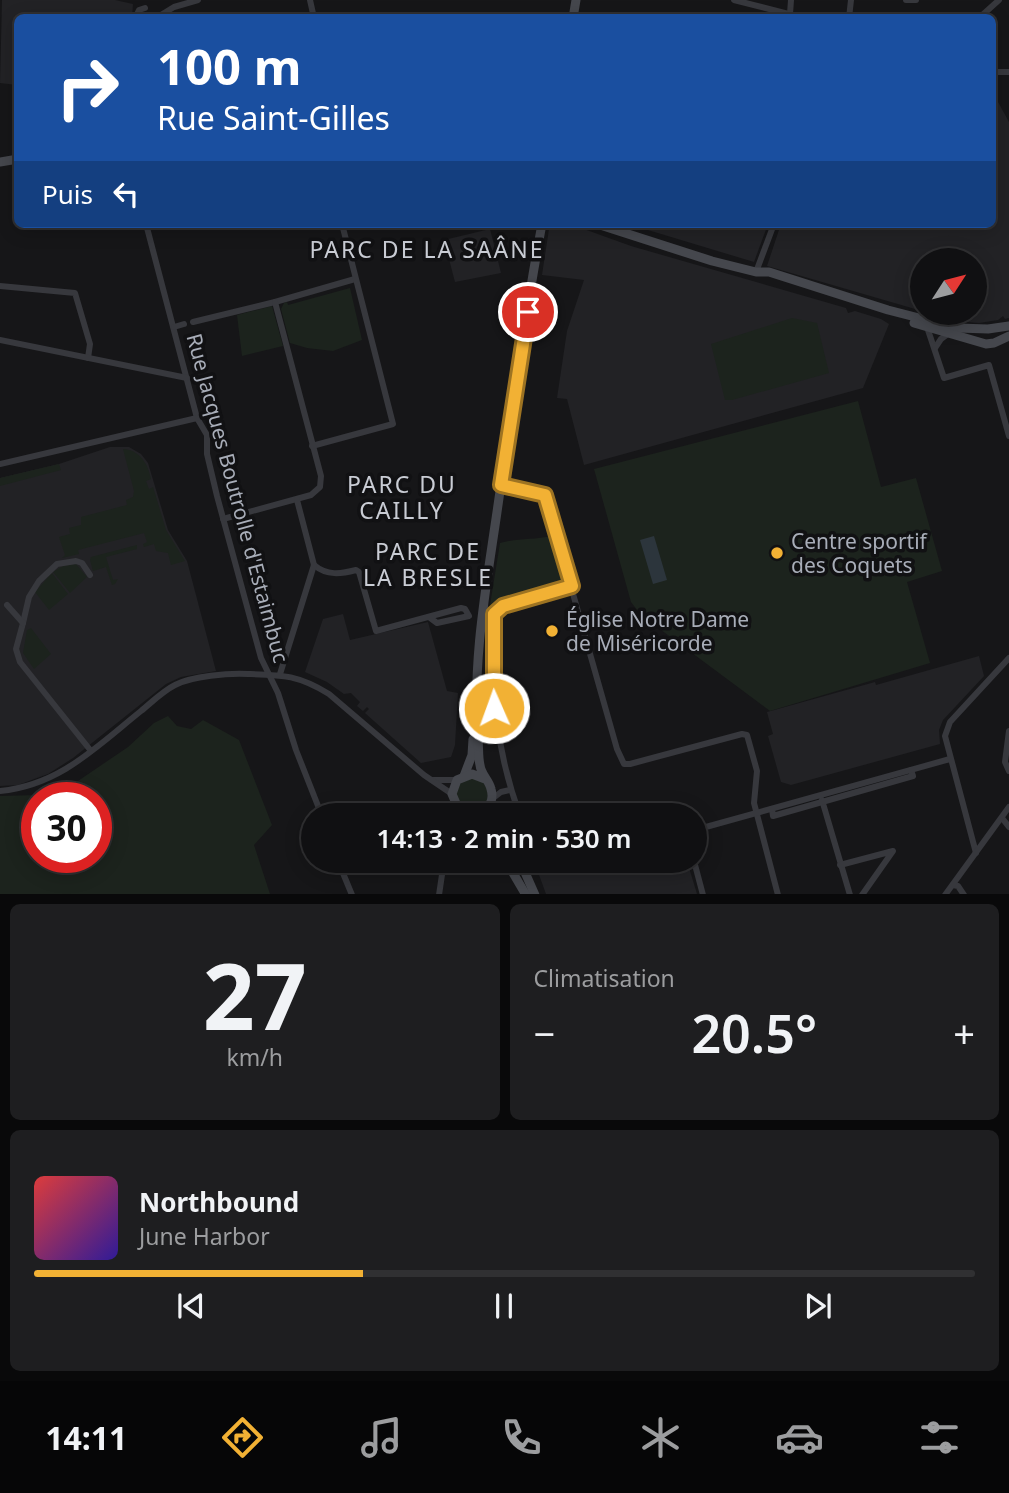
<!DOCTYPE html>
<html lang="fr">
<meta charset="utf-8">
<style>
:root{--surface:#101012;--page:#1e1e20;--text:#f1f3f6;--muted:#9c9d9f;--line:#303032;--accent:#f2b134}
body{margin:0;font-family:"Noto Sans",sans-serif;background:var(--page);color:var(--text);height:100vh;display:flex;flex-direction:column;font-size:26px;white-space:nowrap}
*{box-sizing:border-box;margin:0}
p{font-size:23px;color:var(--muted)}
.icon{flex:none;width:38px;height:38px;fill:none;stroke:currentColor;stroke-width:2;stroke-linecap:round;stroke-linejoin:round}
.map{position:relative;height:894px;overflow:hidden}
.drawer{display:flex;flex-direction:column;gap:10px;padding:10px;background:#09090a;flex:1}
.drawer>*{flex:none}
.hud{position:absolute;left:14px;top:14px;width:982px;height:214px;border-radius:10px;box-shadow:0 4px 18px #0003,0 0 0 2px var(--line);background:#1a4fa0;color:#fff;overflow:hidden}
.needle{width:46px;rotate:54deg}
.buttons{position:absolute;left:910px;top:248px;display:grid;gap:14px}
.buttons a{display:grid;place-items:center;width:77px;height:77px;border-radius:50%;background:var(--surface);box-shadow:0 4px 18px #0003,0 0 0 2px var(--line);font-size:35px}
.speed{position:absolute;left:21px;top:782px;display:flex;gap:14px;font-size:35px;font-weight:700;text-align:center}
.speed>*{display:grid;place-content:center;width:91px;height:91px;border-radius:50%;background:var(--surface);box-shadow:0 4px 18px #0003,0 0 0 2px var(--line);line-height:1}
.speed .limit{border:10px solid #d22;background:#fff;color:#111}
.pin{position:absolute;display:grid;place-items:center;width:60px;height:60px;color:#fff;margin:-30px;border:4px solid #fff;border-radius:50%;box-shadow:0 2px 7px #0007}
.me{position:absolute;width:77px;margin:-38px;rotate:358deg;stroke-linejoin:round;filter:drop-shadow(0 0 5px #0008)}
.turn{display:flex;align-items:center;gap:24px;height:147px;padding:0 28px;font-size:32px}
.turn .icon{width:91px;height:91px;stroke-width:2.5}
.turn b{display:block;font-size:49px;line-height:60px}
.then{display:flex;align-items:center;height:66px;padding:0 28px;background:#0003;gap:14px;font-size:26px}
.big{font-size:52px;font-weight:600;line-height:1.1}
.drawer .widget{flex:1;display:flex;flex-direction:column;justify-content:center;gap:10px;min-width:0;padding:0 24px;border-radius:10px;background:var(--page)}
.drawer .dial{align-items:center;gap:0}
.dial b{font-size:91px;line-height:1}
.song{display:flex;align-items:center;gap:21px}
.cover{width:84px;height:84px;border-radius:10px;background:linear-gradient(135deg,hsl(0 70% 55%),hsl(250 70% 35%))}
.played{height:7px;border-radius:4px;background:linear-gradient(90deg,var(--accent) 35%,var(--line) 35%)}
.keys{display:flex;justify-content:space-around;direction:ltr}
.heat{display:flex;justify-content:space-between;align-items:center;font-size:38px;direction:ltr}
.drawer .tiles{flex:1;display:grid;gap:10px;grid-template-columns:1fr 1fr}
.widget:last-child{grid-column:span 2}
.trip{position:absolute;left:301px;top:803px;width:406px;height:70px;border-radius:35px;background:var(--surface);box-shadow:0 4px 18px #0003,0 0 0 2px var(--line);font-weight:600;line-height:70px;text-align:center}
.tab-bar{display:flex;height:112px;justify-content:space-around;align-items:center;background:#060607;color:var(--muted)}
.tab-bar .icon{width:49px;height:49px}
.tab-bar .selected{color:var(--accent)}
.tab-bar b{font-size:32px;color:var(--text)}
.map>svg:first-child{display:block}
</style>
<div class="map">
<svg width="1009" height="895" viewBox="0 0 1009 895">
<rect width="100%" height="100%" fill="#161618"/>
<!-- built -->
<g fill="#222225">
<polygon points="2,0 115,0 133,4 132,17 18,18 17,85 0,83"/>
<polygon points="992,91 1009,122 1009,318 1005,319 1003,316 998,320 979,323 967,322 932,313 975,313 975,261 922,261 922,311 767,266 781,224 992,224"/>
<polygon points="561,224 570,224 631,246 846,308 848,313 855,311 881,319 889,324 863,388 584,465 567,399 557,398 567,331 584,280 542,275 549,229 559,230"/>
<polygon points="628,224 768,224 754,262"/>
<polygon points="490,229 501,273 455,282 444,240"/>
<polygon points="110,447 129,447 141,454 148,463 168,530 187,561 216,671 181,677 166,684 73,758 48,774 18,785 0,786 0,478 59,464"/>
<polygon points="343,614 350,640 428,622 447,691 458,693 455,745 451,757 421,763 365,713 369,709 367,707 363,711 357,706 360,702 351,693 344,694 327,682 305,672 323,619"/>
<polygon points="979,656 984,676 943,720 939,730 940,744 791,785 781,782 768,736 773,734 767,712 875,682 876,685"/>
<polygon points="534,861 687,861 697,894 546,894"/>
</g>
<!-- green -->
<g fill="#1c231d" fill-rule="evenodd">
<polygon points="350,288 362,340 333,351 307,348 290,343 281,309 284,303 287,302 288,305"/>
<polygon points="272,306 283,346 242,356 237,315"/>
<polygon points="792,318 817,323 829,373 732,400 725,400 711,344"/>
<polygon points="858,401 881,487 916,478 942,571 907,582 930,663 770,711 641,615 631,602 594,469"/>
<path d="M123,449c17,1 25,15 28,30l-5,2 3,8 4,-2 13,43 19,31 -14,4 -3,-12 -12,-2 -2,-7 -10,3 -1,-3 4,-2 -3,-9 -66,17 1,4 -17,4 3,-3 -6,-18 11,-3 -1,-6 12,-3v-8l46,-12 -1,-5 7,-3 1,-6z"/>
<polygon points="59,464 61,470 0,486 0,478"/>
<path d="M552,536l13,43 -2,3 -73,23 10,-62c18,-5 34,-3 52,-7z"/>
<polygon points="137,545 137,549 106,557 113,580 118,579 115,584 112,585 106,567 93,571 90,560 91,557"/>
<polygon points="76,564 87,577 70,593 53,572 63,566"/>
<polygon points="52,573 68,594 49,610 35,592"/>
<polygon points="31,628 51,654 34,669 23,653 27,630"/>
<path d="M168,716l9,10 14,3 12,-9 36,20 33,85 -18,20 16,49h-270v-98l38,-1 37,-12 53,-36 26,-24zM37,798h59v60h-59z"/>
<circle cx="472" cy="794" r="16"/>
</g>
<!-- water -->
<polygon fill="#2c353c" points="654,536 667,580 653,584 640,540"/>
<g fill="none" stroke-linecap="round" stroke-linejoin="round">
<!-- street -->
<g stroke="#37383d" stroke-width="6">
<polyline points="310,0 314,18"/>
<polyline points="734,0 804,18"/>
<polyline points="906,0 916,0"/>
<polyline points="790,14 791,0"/>
<polyline points="135,18 139,10 145,8"/>
<polyline points="156,18 174,7 198,0"/>
<polyline points="849,18 851,0"/>
<polyline points="979,18 999,0"/>
<polyline points="992,72 1009,72"/>
<polyline points="146,224 197,418 207,435 207,454 217,496 261,658 278,693 296,750 322,816"/>
<polyline points="756,272 774,224"/>
<polyline points="0,286 75,293 90,344 88,358"/>
<polyline points="193,322 275,302 355,279"/>
<polyline points="174,327 184,324"/>
<polyline points="927,327 944,378 989,365 1009,436"/>
<polyline points="0,340 187,378"/>
<polyline points="935,348 941,339 949,333"/>
<polyline points="312,446 393,424 342,224"/>
<polyline points="0,464 197,418"/>
<polyline points="501,485 545,495 617,749 624,764 630,764 742,734 747,735 757,771 754,803 778,895"/>
<polyline points="223,519 311,495 320,487 321,476 275,302"/>
<path d="M314,565c13,11 27,9 42,5l3,2 17,59 85,-23 4,1 4,7 -32,7 -8,-6"/>
<polyline points="90,575 82,563 76,561 57,564 39,581 29,597 23,623 16,649 20,662 91,751"/>
<polyline points="7,605 23,623"/>
<polyline points="280,674 314,565 297,500"/>
<polyline points="1009,731 1005,762 1009,771"/>
<polyline points="432,780 457,780"/>
<path d="M0,791c60,-6 96,-44 141,-80 11,-9 22,-20 34,-26 17,-9 54,-12 73,-11 35,1 50,1 81,20l95,81 28,19"/>
<polyline points="492,799 501,792 510,790"/>
<polyline points="822,800 850,895"/>
<polyline points="772,809 773,816 913,776 911,770"/>
<path d="M520,816c-19,-53 -28,-103 -27,-159 0,-14 -1,-29 1,-43l10,-8 68,-20"/>
<polyline points="1002,818 1009,827"/>
<polyline points="695,830 950,759"/>
<polyline points="976,853 945,736 950,722 1009,658"/>
<polyline points="338,861 352,895"/>
<polyline points="694,861 703,895"/>
<polyline points="840,865 893,851 862,895"/>
<polyline points="953,885 958,886 964,895"/>
<polyline points="439,895 444,861"/>
<polyline points="945,895 1009,807"/>
</g>
<!-- secondary -->
<g stroke="#45474d" stroke-width="9">
<polyline points="573,18 576,0"/>
<polyline points="0,162 18,159"/>
<polyline points="597,224 712,261 756,272 769,272 888,310 958,328 988,329 1009,326"/>
<polyline points="914,323 986,344 994,343 1009,336"/>
<polyline points="464,776 472,755 473,739"/>
<path d="M485,779l-13,-5 -15,6 -5,14 6,14c15,12 39,2 33,-19 -2,-9 -10,-14 -11,-24 -2,-8 -1,-17 -2,-26 -6,-77 8,-151 19,-227 14,-96 27,-193 45,-288"/>
<polyline points="506,861 526,895"/>
<polyline points="520,861 535,895"/>
</g>
</g>
<g fill="none" stroke-linecap="round" stroke-linejoin="round">
<defs>
<polyline id="route" points="494,708 494,614 503,606 572,586 545,495 501,485 528,312"/>
</defs>
<!-- route casing -->
<use href="#route" stroke="#9d7322" stroke-width="18"/>
<!-- route -->
<use href="#route" stroke="#f2b134" stroke-width="12"/>
</g>
<!-- markers -->
<g fill="#f2b134" stroke="#111113" stroke-width="2.5">
<circle cx="777" cy="553" r="7"/>
<circle cx="552" cy="631" r="7"/>
</g>
<g text-anchor="middle" dominant-baseline="central" stroke-width="7" stroke-linejoin="round" paint-order="stroke">
<!-- street labels -->
<g font-size="21" fill="#a8adb8" stroke="#111113">
<text transform="translate(238 498) rotate(75)">Rue Jacques Boutrolle d'Estaimbuc</text>
</g>
<!-- poi labels -->
<g font-size="21" fill="#a8adb8" stroke="#111113" text-anchor="start">
<text x="791" y="541">Centre sportif<tspan x="791" dy="24">des Coquets</tspan></text>
<text x="566" y="619">Église Notre Dame<tspan x="566" dy="24">de Miséricorde</tspan></text>
</g>
<!-- neighbourhood labels -->
<g font-size="23" letter-spacing="2" fill="#c9ccd4" stroke="#111113">
<text x="427" y="249">PARC DE LA SAÂNE</text>
<text x="402" y="484">PARC DU<tspan x="402" dy="26">CAILLY</tspan></text>
<text x="428" y="551">PARC DE<tspan x="428" dy="26">LA BRESLE</tspan></text>
</g>
</g>
</svg>
<div class="buttons">
<a><svg class="needle" viewBox="-14 -14 28 28"><path d="M0-13l5 13h-10z" fill="#e53935"/><path d="M0 13l5-13h-10z" fill="#9c9d9f"/></svg></a>
</div>
<div class="speed"><div class="limit">30</div></div>
<div class="pin" style="left:528px;top:312px;background:#d93025"><svg class="icon" aria-label="arrive" viewBox="0 0 24 24"><path d="M6 21V4h12l-3 4 3 4H6"/></svg></div>
<svg class="me" style="left:494px;top:708px" viewBox="-20 -20 40 40"><circle r="17" fill="#f2b134" stroke="#fff" stroke-width="3"/><path d="M0-11L8 9 0 5-8 9z" fill="#fff"/></svg>
<div class="trip">14:13 · 2 min · 530 m</div>
<div class="hud">
<div class="turn"><svg class="icon" aria-label="right" viewBox="0 0 24 24"><path d="M7 20v-9h11M14 6l5 5-5 5"/></svg><div><b>100 m</b>Rue Saint-Gilles</div></div>
<div class="then">Puis<svg class="icon" aria-label="left" viewBox="0 0 24 24"><path d="M17 20v-9H6M10 6l-5 5 5 5"/></svg></div>
</div>
</div>
<section class="drawer">
<div class="tiles">
<div class="widget dial"><b>27</b><p>km/h</p></div>
<div class="widget"><p>Climatisation</p>
<div class="heat"><a>−</a><b class="big">20.5°</b><a>+</a></div>
</div>
<div class="widget">
<div class="song"><i class="cover"></i><div><b>Northbound</b><p>June Harbor</p></div></div>
<div class="played"></div>
<div class="keys"><svg class="icon" aria-label="previous" viewBox="0 0 24 24"><path d="M18 5L8 12l10 7zM5 5v14"/></svg><svg class="icon" aria-label="pause" viewBox="0 0 24 24"><path d="M8 5v14M16 5v14"/></svg><svg class="icon" aria-label="next" viewBox="0 0 24 24"><path d="M6 5l10 7-10 7zM19 5v14"/></svg></div>
</div>
</div>
</section>
<nav class="tab-bar">
<b>14:11</b>
<svg class="icon selected" aria-label="directions" viewBox="0 0 24 24"><path d="M12 3l9 9-9 9-9-9zM9 14v-3h6M13 9l2 2-2 2"/></svg>
<svg class="icon" aria-label="music" viewBox="0 0 24 24"><path d="M9 18V5l10-2v13"/><circle cx="6" cy="18" r="3"/><circle cx="16" cy="16" r="3"/></svg>
<svg class="icon" aria-label="phone" viewBox="0 0 24 24"><path d="M5 4h4l2 5-3 2q2 4 5 5l2-3 5 2v4C11 20 4 13 5 4z"/></svg>
<svg class="icon" aria-label="climate" viewBox="0 0 24 24"><path d="M12 3v18M4 7l16 10M4 17L20 7"/></svg>
<svg class="icon" aria-label="car" viewBox="0 0 24 24"><path d="M5 17H2v-5l4-1 3-4h7l3 4 3 1v5h-3M9 17h6M6 11h13"/><circle cx="7" cy="17" r="2"/><circle cx="17" cy="17" r="2"/></svg>
<svg class="icon" aria-label="filters" viewBox="0 0 24 24"><path d="M4 7h16M4 17h16"/><circle cx="9" cy="7" r="2"/><circle cx="15" cy="17" r="2"/></svg>
</nav>
